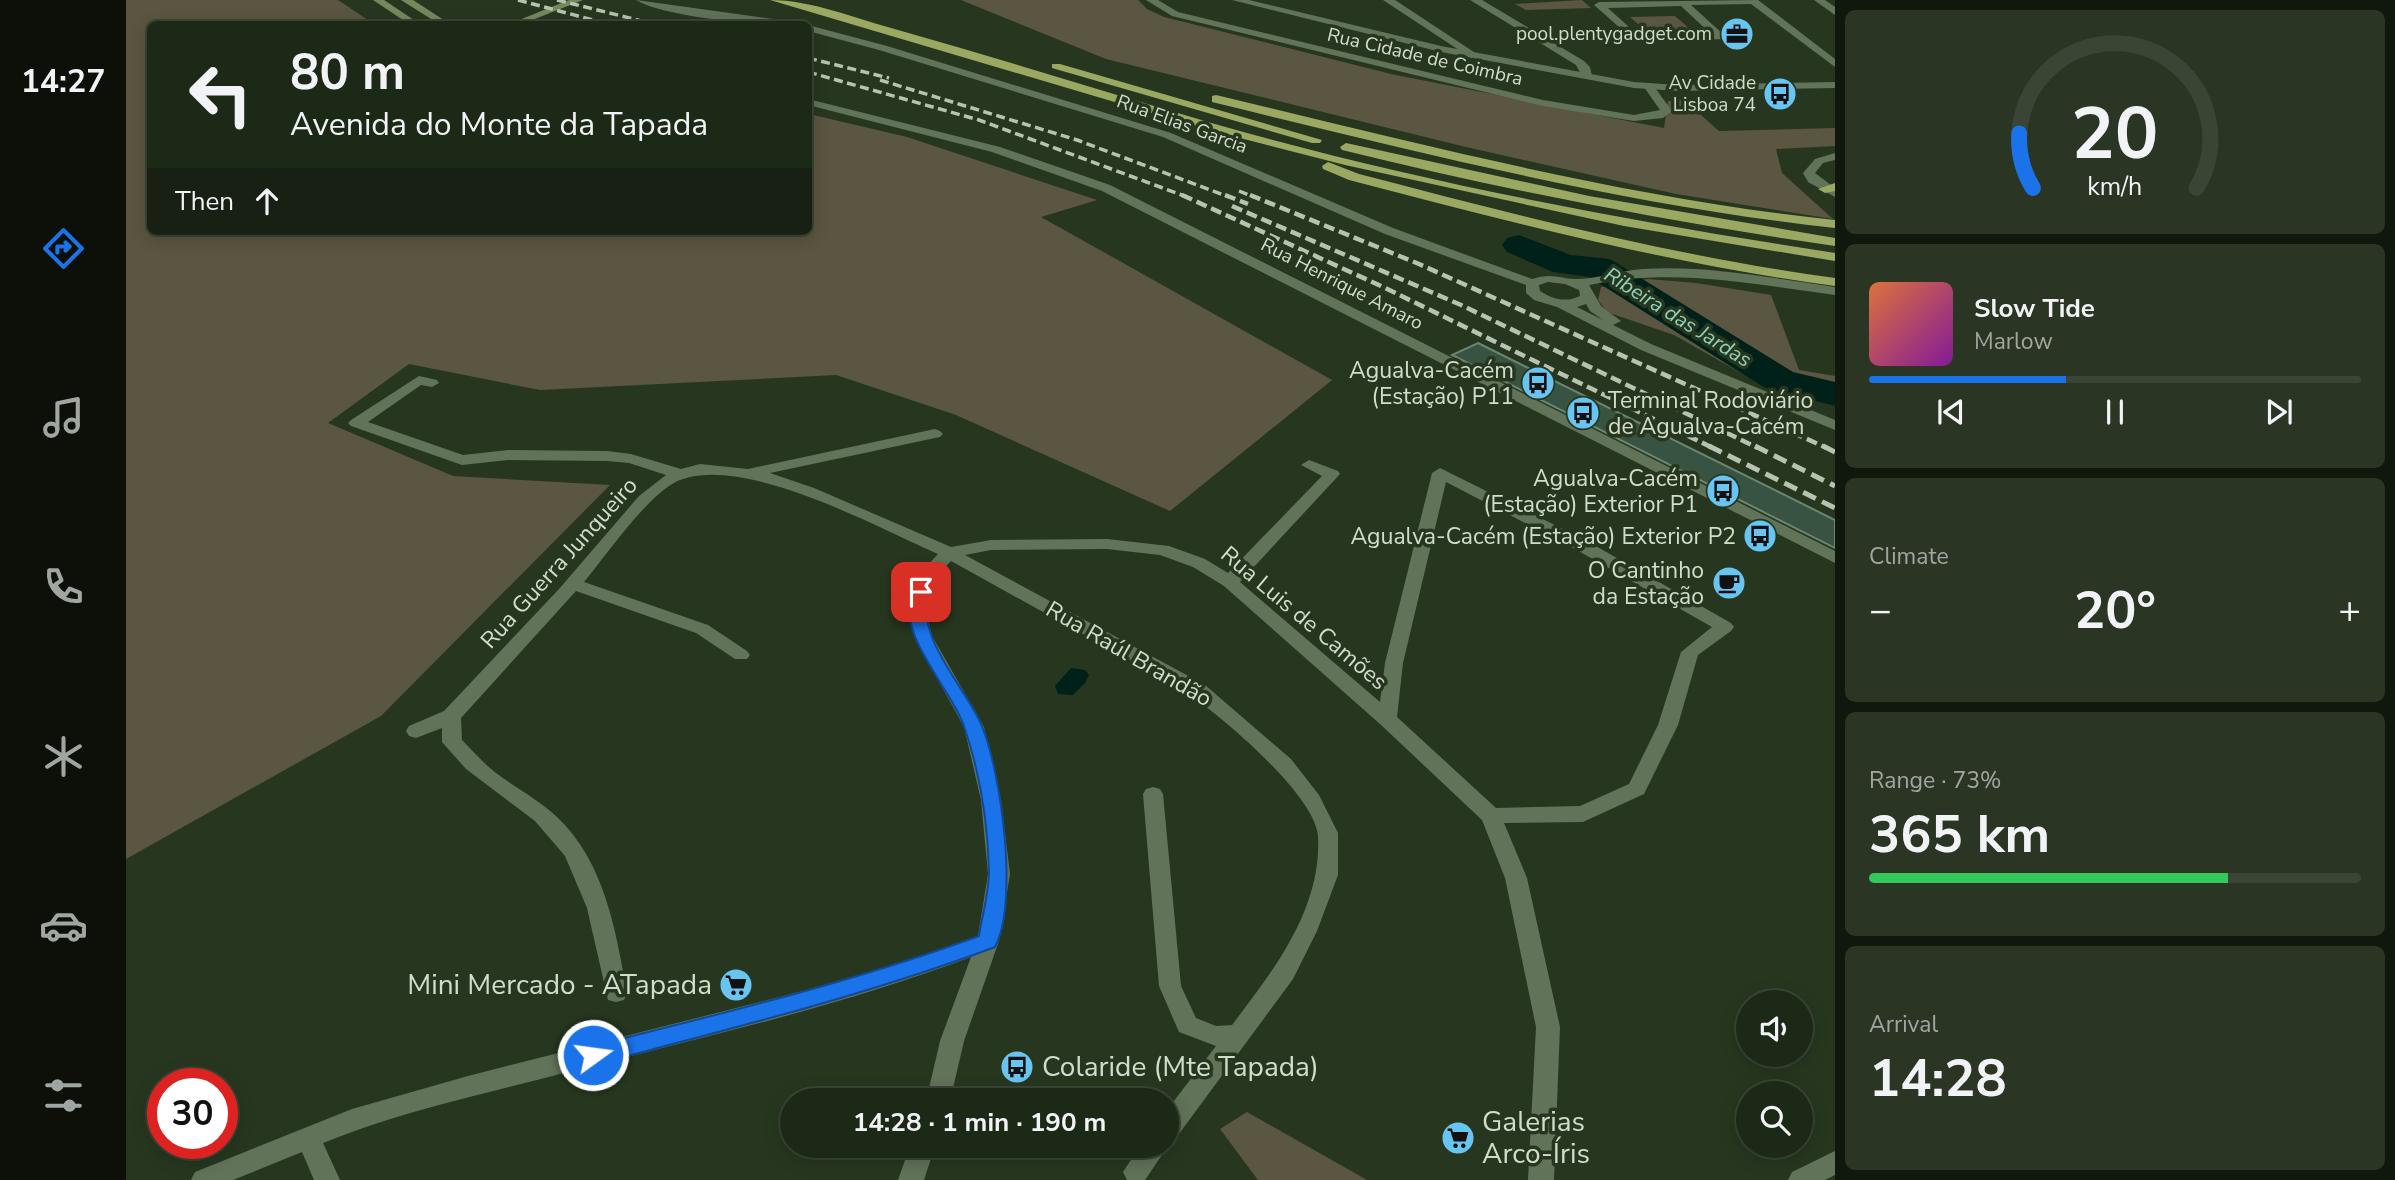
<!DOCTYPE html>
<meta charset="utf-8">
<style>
:root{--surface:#1d2917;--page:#2a3524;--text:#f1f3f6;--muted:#a0a6a1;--line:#3b4536;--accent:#1a73e8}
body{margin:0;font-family:"Nunito Sans",sans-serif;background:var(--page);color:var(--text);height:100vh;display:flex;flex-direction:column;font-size:26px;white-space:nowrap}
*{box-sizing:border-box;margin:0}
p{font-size:23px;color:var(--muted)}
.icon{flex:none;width:38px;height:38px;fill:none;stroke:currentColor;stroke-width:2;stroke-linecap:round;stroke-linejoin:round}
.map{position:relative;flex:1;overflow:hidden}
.side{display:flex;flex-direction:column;gap:10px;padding:10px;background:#10170d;width:560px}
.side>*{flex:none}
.banner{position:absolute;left:21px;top:21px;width:665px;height:214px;border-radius:10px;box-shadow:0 4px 18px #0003,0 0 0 2px var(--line);background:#1d2917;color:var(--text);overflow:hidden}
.buttons{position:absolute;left:1610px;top:990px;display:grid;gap:14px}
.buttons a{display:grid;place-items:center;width:77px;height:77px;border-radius:50%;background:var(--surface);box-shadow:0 4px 18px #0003,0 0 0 2px var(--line);font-size:35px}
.speed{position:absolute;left:21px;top:1068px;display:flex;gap:14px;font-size:35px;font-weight:700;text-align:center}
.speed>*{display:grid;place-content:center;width:91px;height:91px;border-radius:50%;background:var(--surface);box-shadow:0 4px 18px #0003,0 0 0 2px var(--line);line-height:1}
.speed .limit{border:10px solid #d22;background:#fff;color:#111}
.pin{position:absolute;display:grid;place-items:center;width:60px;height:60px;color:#fff;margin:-30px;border-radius:14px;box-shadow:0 4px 10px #0006}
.me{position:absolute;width:77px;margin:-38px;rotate:76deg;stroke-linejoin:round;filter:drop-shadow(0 0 5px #0008)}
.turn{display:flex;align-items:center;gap:24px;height:147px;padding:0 28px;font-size:32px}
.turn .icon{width:91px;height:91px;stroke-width:2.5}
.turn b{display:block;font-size:49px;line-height:60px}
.then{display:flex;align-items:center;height:66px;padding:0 28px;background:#0003;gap:14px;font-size:26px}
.big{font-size:52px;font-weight:700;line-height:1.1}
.side .widget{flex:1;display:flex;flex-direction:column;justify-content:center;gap:10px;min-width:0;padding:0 24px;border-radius:10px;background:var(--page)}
.side .dial{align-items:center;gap:0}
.dial svg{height:182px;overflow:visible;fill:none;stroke:var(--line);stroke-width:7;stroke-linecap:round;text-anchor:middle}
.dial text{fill:var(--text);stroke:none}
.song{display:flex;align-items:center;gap:21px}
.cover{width:84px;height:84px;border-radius:10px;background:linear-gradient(135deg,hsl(20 70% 55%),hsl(290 70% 35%))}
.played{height:7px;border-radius:4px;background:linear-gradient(90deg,var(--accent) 40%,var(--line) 40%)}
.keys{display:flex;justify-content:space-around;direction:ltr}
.heat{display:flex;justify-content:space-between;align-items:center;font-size:38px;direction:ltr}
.charge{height:10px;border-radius:5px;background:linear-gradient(90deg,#34c759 73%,var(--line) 0)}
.trip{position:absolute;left:654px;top:1088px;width:399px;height:70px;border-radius:35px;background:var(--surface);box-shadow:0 4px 18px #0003,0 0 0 2px var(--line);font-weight:700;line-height:70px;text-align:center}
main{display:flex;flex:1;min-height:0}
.tabs{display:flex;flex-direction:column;width:126px;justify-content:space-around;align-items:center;background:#0c1009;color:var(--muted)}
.tabs .icon{width:49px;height:49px}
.tabs .active{color:var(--accent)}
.tabs b{font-size:32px;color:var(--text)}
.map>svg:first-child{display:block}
</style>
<main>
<nav class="tabs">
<b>14:27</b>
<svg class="icon active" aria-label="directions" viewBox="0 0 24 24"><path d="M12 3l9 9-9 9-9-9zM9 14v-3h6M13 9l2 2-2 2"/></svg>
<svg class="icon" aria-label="music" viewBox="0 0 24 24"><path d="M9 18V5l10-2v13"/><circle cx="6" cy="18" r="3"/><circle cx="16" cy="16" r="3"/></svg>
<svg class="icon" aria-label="phone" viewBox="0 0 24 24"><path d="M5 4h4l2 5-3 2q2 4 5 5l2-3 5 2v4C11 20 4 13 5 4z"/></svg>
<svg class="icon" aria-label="climate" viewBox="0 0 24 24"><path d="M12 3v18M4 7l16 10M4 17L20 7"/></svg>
<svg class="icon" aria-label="car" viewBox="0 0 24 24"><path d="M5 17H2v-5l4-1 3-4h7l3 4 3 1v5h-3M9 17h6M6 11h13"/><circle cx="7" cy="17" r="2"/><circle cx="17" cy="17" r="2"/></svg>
<svg class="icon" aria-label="filters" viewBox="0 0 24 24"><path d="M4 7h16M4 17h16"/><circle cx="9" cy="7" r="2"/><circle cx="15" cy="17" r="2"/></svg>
</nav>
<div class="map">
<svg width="1709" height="1180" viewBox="0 0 1709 1180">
<rect width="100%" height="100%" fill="#27371f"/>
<!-- green -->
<g fill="#5b5641">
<polygon points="0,0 212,0 248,24 24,24 24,231 682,231 683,114 781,137 971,200 915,217 1206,380 1044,511 830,415 710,375 414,390 283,364 202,423 327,476 484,485 255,716 0,859"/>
<polygon points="835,0 1012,0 1021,9 1038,17 1265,74 1517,124 1538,128 1542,101 1558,100 1593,131 1709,128 1709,146 1650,149 1656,173 1707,219 1550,194 1340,147 980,59"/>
<polygon points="1456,0 1465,8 1400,10 1389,4"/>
<polygon points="1549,16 1572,36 1527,37 1504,17"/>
<polygon points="1522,279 1570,283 1645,295 1673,370 1709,376 1709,405 1669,395 1622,377 1548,335 1481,312 1472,300 1475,287"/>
<polygon points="1121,1112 1241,1180 1132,1180 1094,1129"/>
</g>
<!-- water -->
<polygon fill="#002119" points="945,668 959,670 963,675 959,683 947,695 932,694 929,686"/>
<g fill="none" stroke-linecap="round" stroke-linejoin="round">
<!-- river -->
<polygon fill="#002119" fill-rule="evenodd" points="1393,235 1445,255 1484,259 1667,372 1709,382 1709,406 1639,388 1463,277 1427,272 1381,252 1376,245 1381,238"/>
</g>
<!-- building -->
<polygon fill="#385341" stroke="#6a8773" stroke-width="2" points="1352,343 1709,520 1709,548 1326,355"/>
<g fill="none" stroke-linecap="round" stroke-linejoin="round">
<!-- minor -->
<g fill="#617358" fill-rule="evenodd">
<path d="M510,0l152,21 5,3c-31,3 -132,-8 -157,-24z"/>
<polygon points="1020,0 1032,0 1052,12 1417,100 1508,115 1534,110 1518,87 1523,84 1527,85 1546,111 1537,118 1508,121 1417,106 1046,16"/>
<polygon points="1257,0 1269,0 1354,56 1345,58"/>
<polygon points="1344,0 1356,0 1458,61 1464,67 1466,76 1457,78 1450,65"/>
<path d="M1632,0l77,59v8l-84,-63 -60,1 33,30v4l-88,3 -42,-37 5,-3zM1555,6l30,28 -72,2 -31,-28z"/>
<polygon points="1688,0 1699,0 1709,7 1709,15"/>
<path d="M682,25l79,21 284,87 222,95 139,51c20,-7 28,0 47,0 18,0 43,-9 64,-10 64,-4 128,9 192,18v8c-82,-11 -164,-28 -246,-10l12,21 20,15 -8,4 38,19 184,76v10l-194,-80 -84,-43 -23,-7 -8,-7v-8l-141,-51 -222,-97 -284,-87 -71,-19zM1422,282l17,2 14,6 1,6c-14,7 -28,3 -40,-5l-1,-6zM1460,304l4,7 13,9 -26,-13z"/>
<polygon points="682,99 874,147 984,185 1709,551 1709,563 976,191 866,152 682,105"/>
<path d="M293,376l18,4 2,3 -7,4 -11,-2 -53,37 95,33 45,-5 99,1 24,3 50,15 19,-5 48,5 187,-40 5,2 3,3 -3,3 -170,36 44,15 137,59 40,-7 116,-1 62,7 36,13 23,14 94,-97 -21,-11 8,-5 29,11 2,3 -100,108 140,120 5,-39 47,-190 8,-5 147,73 144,82 3,4 -3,4 -33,24 -20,70 -34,69 -61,28 -79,1 23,55 33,149 -6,153h-26l8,-153 -31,-149 -23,-58 -102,-96 -156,-138 -31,-19 -33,-12 -53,-6 -116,1 -26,5 240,130 86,74 28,36 19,38v42l-21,56 -24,48 -117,159 -9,3v-31l49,-64 -37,-14 -20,-46 -16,-192 3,-5 7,-2 7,2 3,5 18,192 15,32 20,8 16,-1c41,-54 90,-116 86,-189 -3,-41 -93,-116 -126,-140 -23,-18 -53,-30 -78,-45 -55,-30 -109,-60 -163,-90l-18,19 -8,25 7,31 52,91 17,73 9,74 -11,67 -35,100 -14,60h-24l14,-60 31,-84c-141,53 -289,85 -434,123 -72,18 -145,35 -214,63l17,37h-26l-12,-28 -69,28h-42l4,-8 157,-63 116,-33 335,-85 107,-30 68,-25 10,-62 -7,-74 -17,-73 -50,-91 -7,-31 9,-27 22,-24c-60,-26 -210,-109 -269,-68 -30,21 -61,67 -85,96l124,43 39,26 3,4 -3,4h-12l-39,-26 -120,-42 -115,127 1,22c11,11 22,24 34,33 20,15 43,27 61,44 48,45 59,115 70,176l-3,7 -8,2 -8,-2 -21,-92 -22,-52 -30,-35 -69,-52 -24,-27v-14l-26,10 -7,-2 -3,-5 3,-5 35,-15 115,-122 80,-93 27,-21 -37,-12 -22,-2 -99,-1 -46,5 -111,-39 -3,-3 3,-3zM1320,482l129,67 137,78 -31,25 -23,73 -29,59 -49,22 -84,2 -99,-91 6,-54z"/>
<polygon points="784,1146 809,1146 798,1180 772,1180"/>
<polygon points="1014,1146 1042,1146 1019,1180 1001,1180 997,1172"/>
<polygon points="1709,1151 1709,1175 1699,1180 1662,1180 1666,1172"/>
</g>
<!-- tertiary -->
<g fill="#617358" fill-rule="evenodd">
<polygon points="1106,0 1123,0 1315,46 1508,82 1552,85 1709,82 1709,88 1552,91 1508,88 1315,52"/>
<polygon points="1709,153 1709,160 1697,163 1689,173 1709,188 1709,197 1682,182 1677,173 1689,159"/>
</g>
<!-- secondary -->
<g fill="#77875c" fill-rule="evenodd">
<polygon points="247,0 258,0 294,24 283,24"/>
<polygon points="275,0 287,0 324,24 313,24"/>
<polygon points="443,0 457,0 396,24 383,24"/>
</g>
<!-- trunk -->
<g fill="#9aa862" fill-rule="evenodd">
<path d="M644,0c42,0 87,19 128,30 106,30 211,63 317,94 203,58 412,97 620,129v8l-211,-35 -279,-61 -136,-35z"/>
<polygon points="926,64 934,64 1196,140 1194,143 1186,143 926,68"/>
<path d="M1090,95c205,49 410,103 619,125v8c-210,-23 -418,-76 -623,-126v-6z"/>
<path d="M1220,143l243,53 246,42v8c-166,-24 -331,-56 -493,-96l-2,-3z"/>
<path d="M1202,162l31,12c157,41 314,82 476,104v8c-165,-22 -325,-64 -486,-106l-26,-11 -1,-3z"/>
<polygon points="1709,183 1709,191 1699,193 1692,189"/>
</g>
<!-- rail-far2 -->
<g stroke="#b7c2b1" stroke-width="3.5" stroke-dasharray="9 4.5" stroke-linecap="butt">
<polyline points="392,0 482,24"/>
<polyline points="431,0 528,24"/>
<polyline points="682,58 763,78"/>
<polyline points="682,72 853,120 1061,197"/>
<polyline points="754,80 951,140 1103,197"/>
<polyline points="1113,191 1128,197"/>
</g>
<!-- rail-far1 -->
<g stroke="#b7c2b1" stroke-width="4.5" stroke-dasharray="11 5" stroke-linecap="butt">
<polyline points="1056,195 1255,286 1587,448"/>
<polyline points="1099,195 1122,204"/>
<polyline points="1124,195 1293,264 1701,448"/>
<polyline points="1106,206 1335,305 1632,448"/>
</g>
<!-- rail -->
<g stroke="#b7c2b1" stroke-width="5" stroke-dasharray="14 7" stroke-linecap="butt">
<polyline points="1583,446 1709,508"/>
<polyline points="1629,446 1709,486"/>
<polyline points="1697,446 1709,452"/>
</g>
</g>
<!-- route -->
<path fill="#1a73e8" stroke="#114b97" stroke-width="2" d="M795,586l8,6c-15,45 36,94 53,134 19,47 37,176 13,221 -131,49 -266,82 -402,118l-7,-3 -4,-7 4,-6 7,-3c130,-33 260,-64 386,-110 3,-20 10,-43 10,-64 -1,-46 -9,-98 -24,-143 -12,-40 -75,-99 -50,-141z"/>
<!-- icons -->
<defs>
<symbol id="office-disc" viewBox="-11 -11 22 22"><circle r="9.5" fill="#68c4f0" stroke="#27371f"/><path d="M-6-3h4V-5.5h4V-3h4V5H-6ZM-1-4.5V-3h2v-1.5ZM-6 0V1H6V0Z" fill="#111"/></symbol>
<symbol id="bus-disc" viewBox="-11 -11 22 22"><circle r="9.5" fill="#68c4f0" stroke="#27371f"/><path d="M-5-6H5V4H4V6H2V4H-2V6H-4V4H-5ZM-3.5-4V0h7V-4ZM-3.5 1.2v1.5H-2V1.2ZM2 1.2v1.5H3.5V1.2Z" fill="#111"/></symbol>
<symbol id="cafe-disc" viewBox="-11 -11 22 22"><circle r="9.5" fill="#68c4f0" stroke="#27371f"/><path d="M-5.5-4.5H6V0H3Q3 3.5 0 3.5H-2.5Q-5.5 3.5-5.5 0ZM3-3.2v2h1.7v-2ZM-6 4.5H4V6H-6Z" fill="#111"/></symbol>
<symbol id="supermarket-disc" viewBox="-11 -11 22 22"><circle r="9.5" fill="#68c4f0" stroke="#27371f"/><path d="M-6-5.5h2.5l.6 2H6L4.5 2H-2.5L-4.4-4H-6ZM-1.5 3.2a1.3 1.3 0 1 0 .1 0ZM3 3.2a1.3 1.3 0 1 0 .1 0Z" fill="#111"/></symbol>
</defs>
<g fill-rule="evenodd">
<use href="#office-disc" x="1592" y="15" width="38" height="38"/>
<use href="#bus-disc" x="1635" y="75" width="38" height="38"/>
<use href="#bus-disc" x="1393" y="364" width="38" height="38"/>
<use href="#bus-disc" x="1438" y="394" width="38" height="38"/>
<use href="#bus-disc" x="1578" y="472" width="38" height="38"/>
<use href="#bus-disc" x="1615" y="517" width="38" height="38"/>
<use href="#cafe-disc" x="1584" y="564" width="38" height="38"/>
<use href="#supermarket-disc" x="591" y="966" width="38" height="38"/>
<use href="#bus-disc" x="872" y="1048" width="38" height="38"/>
<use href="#supermarket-disc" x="1313" y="1119" width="38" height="38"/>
</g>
<g text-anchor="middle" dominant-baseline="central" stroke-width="7" stroke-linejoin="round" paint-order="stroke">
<!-- far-poi labels -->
<g font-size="19" fill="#d2dccd" stroke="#27371f" text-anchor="end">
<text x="1586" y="34">pool.plentygadget.com</text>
<text x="1630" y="83">Av Cidade<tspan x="1630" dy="22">Lisboa 74</tspan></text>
</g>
<!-- far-street labels -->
<g font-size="19" fill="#d2dccd" stroke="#27371f">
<text transform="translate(1299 57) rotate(13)">Rua Cidade de Coimbra</text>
<text transform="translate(1056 124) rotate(20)">Rua Elias Garcia</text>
<text transform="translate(1216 284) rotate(27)">Rua Henrique Amaro</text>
</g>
<!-- far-water labels -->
<g font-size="21" font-style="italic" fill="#8fd1bd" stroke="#27371f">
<text transform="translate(1552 317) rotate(32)">Ribeira das Jardas</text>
</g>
<!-- poi labels -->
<g font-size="23" fill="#d2dccd" stroke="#27371f" text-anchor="end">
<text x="1388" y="370">Agualva-Cacém<tspan x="1388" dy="26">(Estação) P11</tspan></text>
<text x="1482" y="400" text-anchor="start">Terminal Rodoviário<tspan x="1482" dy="26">de Agualva-Cacém</tspan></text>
<text x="1572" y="478">Agualva-Cacém<tspan x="1572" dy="26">(Estação) Exterior P1</tspan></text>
<text x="1610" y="536">Agualva-Cacém (Estação) Exterior P2</text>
<text x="1578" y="570">O Cantinho<tspan x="1578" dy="26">da Estação</tspan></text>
</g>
<!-- street labels -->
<g font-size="23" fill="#d2dccd" stroke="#27371f">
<text transform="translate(433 563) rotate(-48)">Rua Guerra Junqueiro</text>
<text transform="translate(1178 618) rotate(40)">Rua Luis de Camões</text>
<text transform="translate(1003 654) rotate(30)">Rua Raúl Brandão</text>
</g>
<!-- near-poi labels -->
<g font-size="28" fill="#d2dccd" stroke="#27371f" text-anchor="start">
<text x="586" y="985" text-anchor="end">Mini Mercado - ATapada</text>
<text x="916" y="1067">Colaride (Mte Tapada)</text>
<text x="1356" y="1122">Galerias<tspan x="1356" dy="32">Arco-Íris</tspan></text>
</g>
</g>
</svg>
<div class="buttons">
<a><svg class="icon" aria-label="sound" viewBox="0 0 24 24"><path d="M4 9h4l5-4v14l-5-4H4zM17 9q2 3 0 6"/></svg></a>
<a><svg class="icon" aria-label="search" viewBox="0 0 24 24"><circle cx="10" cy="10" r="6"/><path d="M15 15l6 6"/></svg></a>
</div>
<div class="speed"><div class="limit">30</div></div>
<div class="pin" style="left:795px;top:592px;background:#d93025"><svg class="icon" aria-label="arrive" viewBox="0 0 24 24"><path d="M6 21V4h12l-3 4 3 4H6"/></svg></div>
<svg class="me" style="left:467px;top:1055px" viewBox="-20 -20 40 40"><circle r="17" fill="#1a73e8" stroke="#fff" stroke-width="3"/><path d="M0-11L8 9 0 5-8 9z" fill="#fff"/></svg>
<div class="trip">14:28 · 1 min · 190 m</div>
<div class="banner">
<div class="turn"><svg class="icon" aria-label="left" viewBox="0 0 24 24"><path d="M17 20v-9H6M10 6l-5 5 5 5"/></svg><div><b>80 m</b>Avenida do Monte da Tapada</div></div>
<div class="then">Then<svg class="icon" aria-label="ahead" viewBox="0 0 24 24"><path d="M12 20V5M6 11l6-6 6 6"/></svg></div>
</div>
</div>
<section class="side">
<div class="widget dial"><svg viewBox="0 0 100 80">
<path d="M14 69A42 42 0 1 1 86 69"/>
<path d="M14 69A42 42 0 0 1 8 45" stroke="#1a73e8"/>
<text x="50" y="56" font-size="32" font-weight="700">20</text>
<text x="50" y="72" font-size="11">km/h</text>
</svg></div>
<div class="widget">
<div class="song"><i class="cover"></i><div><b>Slow Tide</b><p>Marlow</p></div></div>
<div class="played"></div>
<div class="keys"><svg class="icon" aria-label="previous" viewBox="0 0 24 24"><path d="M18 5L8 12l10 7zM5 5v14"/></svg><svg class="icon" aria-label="pause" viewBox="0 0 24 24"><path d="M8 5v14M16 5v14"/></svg><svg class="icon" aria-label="next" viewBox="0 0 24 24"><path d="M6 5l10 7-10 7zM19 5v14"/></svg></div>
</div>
<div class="widget"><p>Climate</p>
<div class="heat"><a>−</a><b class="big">20°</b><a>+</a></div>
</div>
<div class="widget"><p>Range · 73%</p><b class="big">365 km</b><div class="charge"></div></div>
<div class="widget"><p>Arrival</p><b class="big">14:28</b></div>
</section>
</main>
